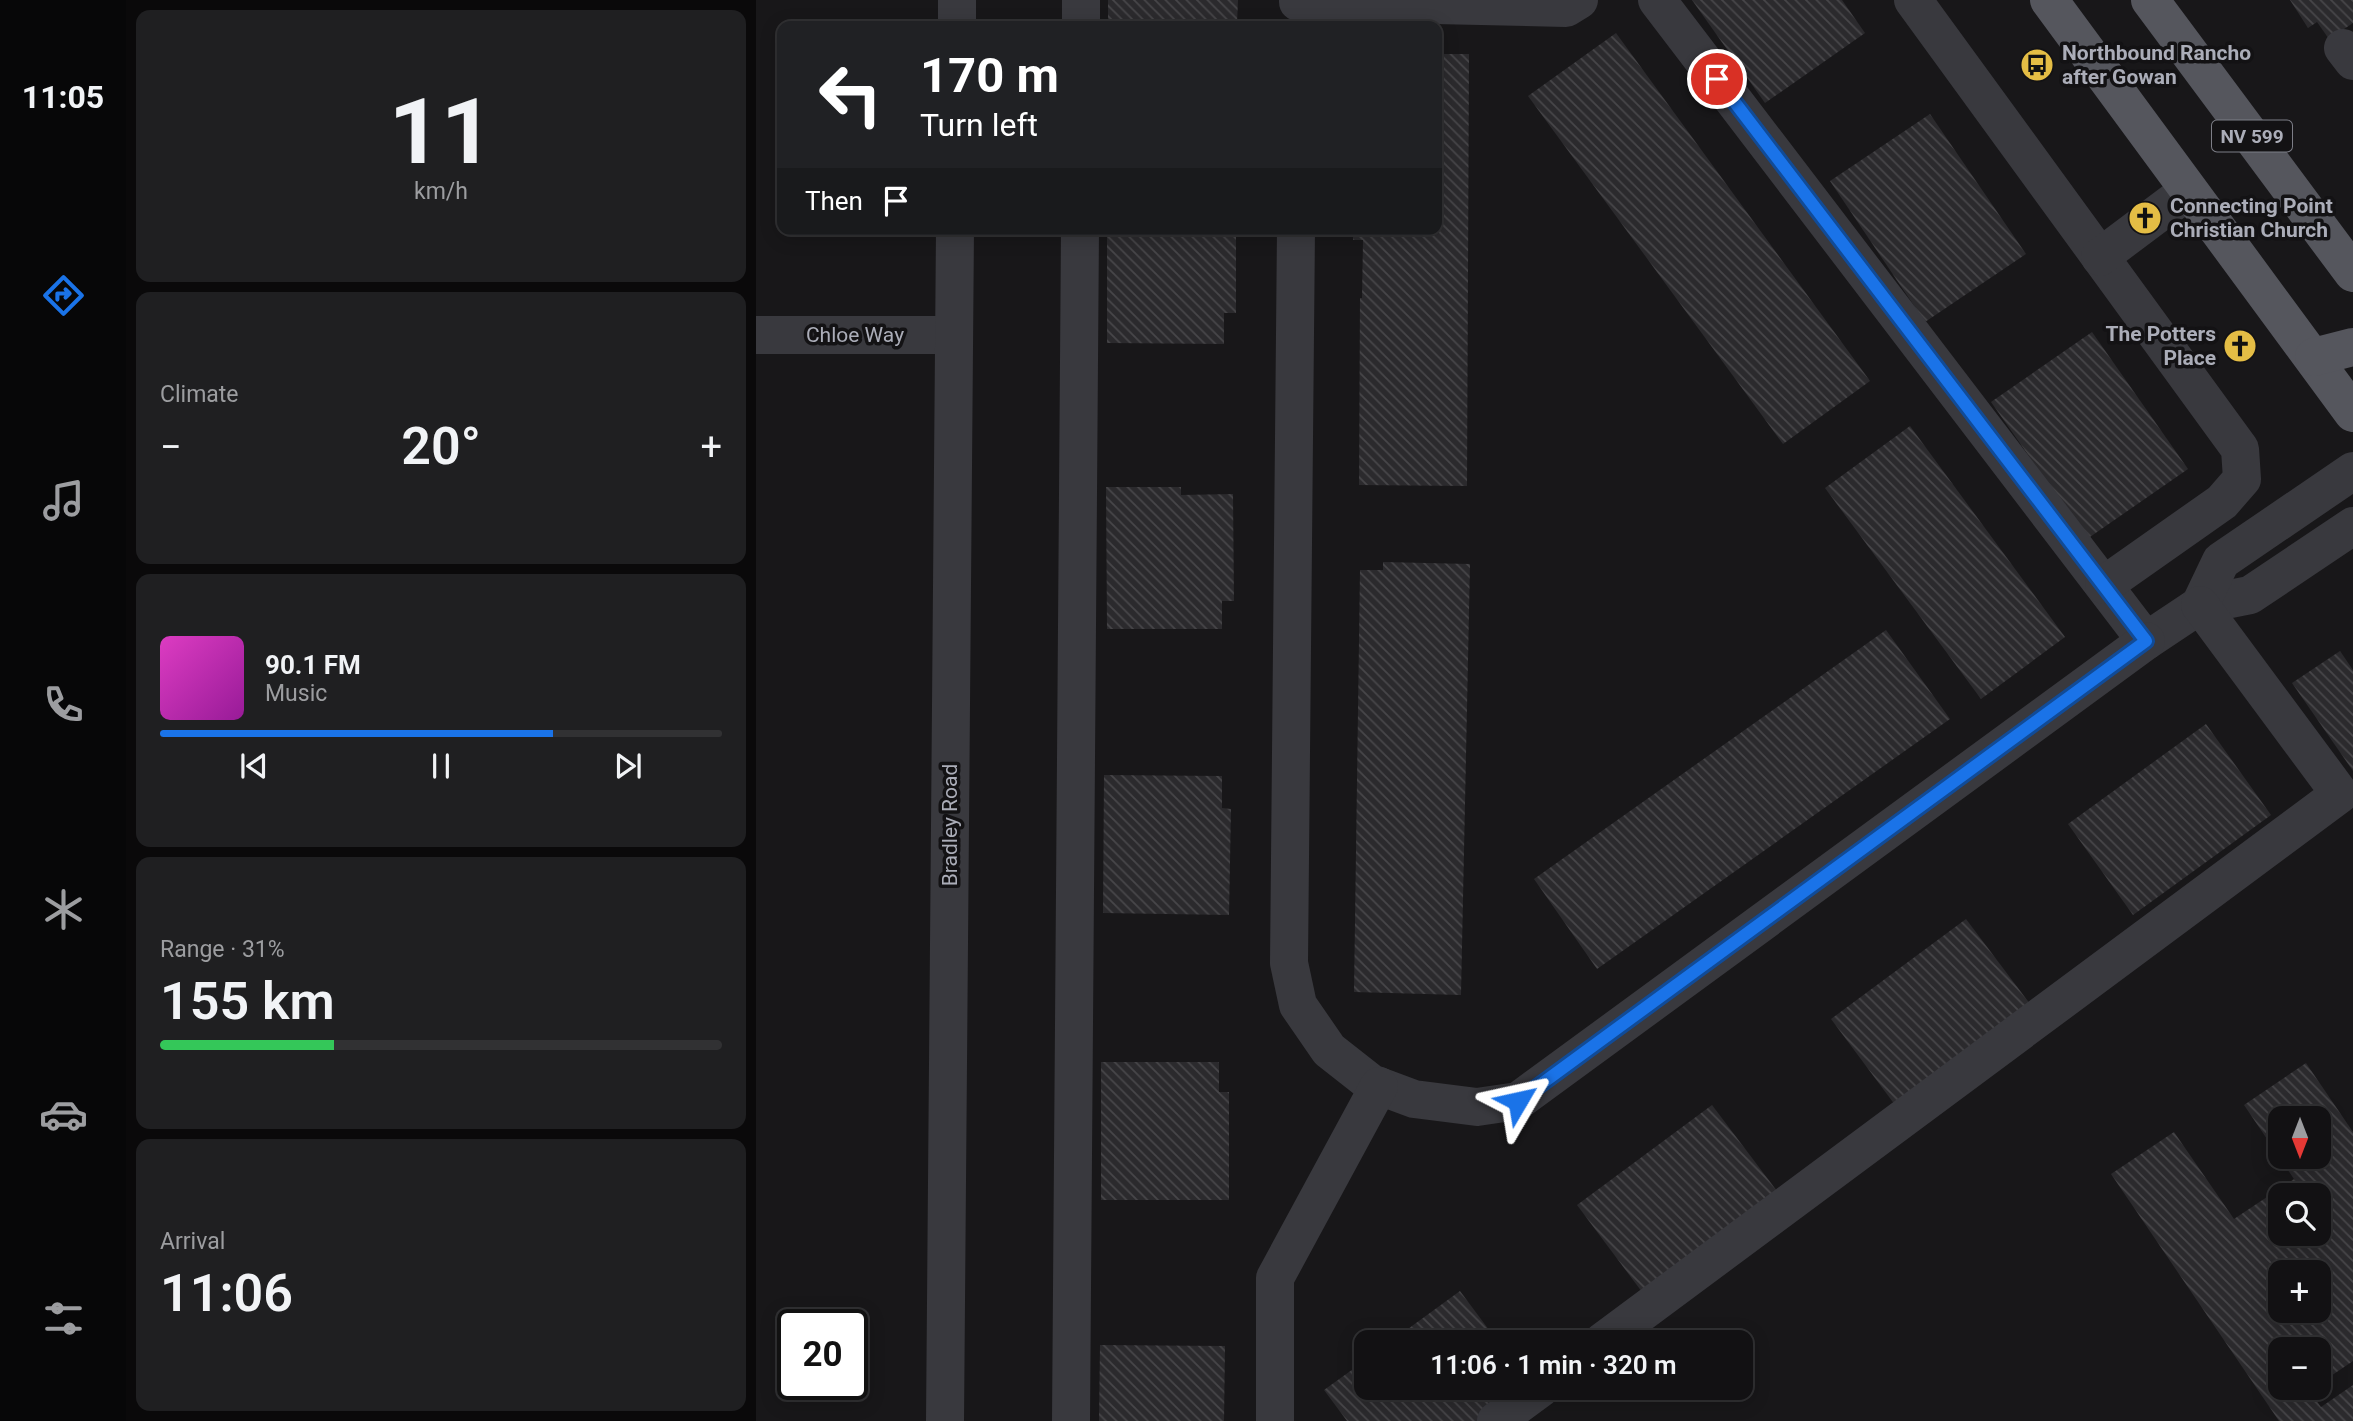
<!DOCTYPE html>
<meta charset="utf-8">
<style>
:root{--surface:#121113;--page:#1f1f21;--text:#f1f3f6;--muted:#9c9da0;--line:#313133;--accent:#1a73e8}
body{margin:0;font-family:Roboto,sans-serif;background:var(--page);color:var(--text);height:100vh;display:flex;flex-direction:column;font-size:26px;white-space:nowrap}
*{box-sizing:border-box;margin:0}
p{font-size:23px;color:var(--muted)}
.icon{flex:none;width:38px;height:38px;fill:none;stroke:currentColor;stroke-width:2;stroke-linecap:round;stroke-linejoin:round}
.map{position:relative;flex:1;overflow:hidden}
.sheet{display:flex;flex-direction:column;gap:10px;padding:10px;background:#0a090a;width:630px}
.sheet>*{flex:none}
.top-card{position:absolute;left:21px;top:21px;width:665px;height:214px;border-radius:14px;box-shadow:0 4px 18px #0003,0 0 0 2px var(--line);background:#202124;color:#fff;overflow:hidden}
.needle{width:46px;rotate:180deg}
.tools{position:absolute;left:1512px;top:1106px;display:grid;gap:14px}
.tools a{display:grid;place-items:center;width:63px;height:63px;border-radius:14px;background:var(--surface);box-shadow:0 4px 18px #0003,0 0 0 2px var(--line);font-size:35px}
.speed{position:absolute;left:21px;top:1309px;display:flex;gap:14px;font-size:35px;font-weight:700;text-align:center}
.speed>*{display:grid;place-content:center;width:91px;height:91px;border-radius:50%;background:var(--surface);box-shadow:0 4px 18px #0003,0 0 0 2px var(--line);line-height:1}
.speed .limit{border:4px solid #111;border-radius:10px;background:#fff;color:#111}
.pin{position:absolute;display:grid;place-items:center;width:60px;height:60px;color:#fff;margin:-30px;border:4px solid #fff;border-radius:50%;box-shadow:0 2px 7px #0007}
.me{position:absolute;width:77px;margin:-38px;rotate:54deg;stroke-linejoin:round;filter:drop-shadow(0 0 5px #0008)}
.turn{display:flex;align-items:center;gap:24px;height:147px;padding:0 28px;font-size:32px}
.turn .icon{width:91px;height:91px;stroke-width:2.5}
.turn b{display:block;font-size:49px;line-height:60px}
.then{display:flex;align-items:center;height:66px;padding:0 28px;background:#0003;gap:14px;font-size:26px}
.big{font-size:52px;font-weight:600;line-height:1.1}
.sheet .widget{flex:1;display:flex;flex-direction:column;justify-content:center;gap:10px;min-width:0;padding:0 24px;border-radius:14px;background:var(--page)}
.sheet .dial{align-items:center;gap:0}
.dial b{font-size:91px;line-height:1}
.song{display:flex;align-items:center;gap:21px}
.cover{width:84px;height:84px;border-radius:10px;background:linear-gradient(135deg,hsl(310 70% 55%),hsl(300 70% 35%))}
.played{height:7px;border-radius:4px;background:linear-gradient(90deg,var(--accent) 70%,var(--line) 70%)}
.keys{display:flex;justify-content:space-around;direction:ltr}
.heat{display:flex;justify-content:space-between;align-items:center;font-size:38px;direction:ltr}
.charge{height:10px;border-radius:5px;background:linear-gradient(90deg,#34c759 31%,var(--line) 0)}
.trip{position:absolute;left:598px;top:1330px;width:399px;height:70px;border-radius:14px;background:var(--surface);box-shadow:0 4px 18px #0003,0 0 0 2px var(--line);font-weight:600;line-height:70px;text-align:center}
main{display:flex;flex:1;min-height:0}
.tabs{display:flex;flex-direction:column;width:126px;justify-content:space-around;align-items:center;background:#070708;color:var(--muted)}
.tabs .icon{width:49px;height:49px}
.tabs .current{color:var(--accent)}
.tabs b{font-size:32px;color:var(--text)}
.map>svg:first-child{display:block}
</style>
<main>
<nav class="tabs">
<b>11:05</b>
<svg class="icon current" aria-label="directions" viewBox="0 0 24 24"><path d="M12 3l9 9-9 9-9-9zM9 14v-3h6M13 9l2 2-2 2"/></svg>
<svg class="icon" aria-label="music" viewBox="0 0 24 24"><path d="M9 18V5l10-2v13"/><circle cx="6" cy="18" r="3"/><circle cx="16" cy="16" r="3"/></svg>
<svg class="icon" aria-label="phone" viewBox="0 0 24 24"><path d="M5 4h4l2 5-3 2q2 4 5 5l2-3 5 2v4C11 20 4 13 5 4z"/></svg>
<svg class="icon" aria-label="climate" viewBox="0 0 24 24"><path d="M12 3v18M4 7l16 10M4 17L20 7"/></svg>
<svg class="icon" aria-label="car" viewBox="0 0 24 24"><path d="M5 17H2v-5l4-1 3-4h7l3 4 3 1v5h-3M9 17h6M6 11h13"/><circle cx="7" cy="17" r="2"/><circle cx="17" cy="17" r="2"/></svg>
<svg class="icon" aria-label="filters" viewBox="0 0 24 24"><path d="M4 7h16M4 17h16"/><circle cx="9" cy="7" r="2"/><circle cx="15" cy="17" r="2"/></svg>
</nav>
<section class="sheet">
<div class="widget dial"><b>11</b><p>km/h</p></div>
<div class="widget"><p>Climate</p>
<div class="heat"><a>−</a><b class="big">20°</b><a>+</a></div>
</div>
<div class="widget">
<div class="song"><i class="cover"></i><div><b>90.1 FM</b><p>Music</p></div></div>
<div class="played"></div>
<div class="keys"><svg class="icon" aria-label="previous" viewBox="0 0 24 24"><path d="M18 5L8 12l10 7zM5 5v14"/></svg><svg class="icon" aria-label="pause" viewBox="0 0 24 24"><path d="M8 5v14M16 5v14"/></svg><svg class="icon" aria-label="next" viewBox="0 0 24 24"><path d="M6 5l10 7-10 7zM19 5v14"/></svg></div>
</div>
<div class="widget"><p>Range · 31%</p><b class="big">155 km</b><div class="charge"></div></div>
<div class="widget"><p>Arrival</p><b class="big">11:06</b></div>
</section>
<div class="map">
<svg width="1597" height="1421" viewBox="0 0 1597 1421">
<defs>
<pattern id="building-back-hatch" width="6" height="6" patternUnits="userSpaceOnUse" patternTransform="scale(1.75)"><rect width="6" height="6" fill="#2b2a2d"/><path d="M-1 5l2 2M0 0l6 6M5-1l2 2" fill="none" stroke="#474649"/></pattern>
</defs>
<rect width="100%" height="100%" fill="#181719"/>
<!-- building -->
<g fill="url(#building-back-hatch)" fill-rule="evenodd">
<polygon points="352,0 482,0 481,24 470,23 470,26 352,26"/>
<polygon points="936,0 1086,0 1109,33 1009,103"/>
<polygon points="1534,0 1597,0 1597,23 1573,39 1561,22 1552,28"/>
<polygon points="860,33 1114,381 1027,444 772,96"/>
<polygon points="681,54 713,54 711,486 603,485 604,298 606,298 607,240 597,240 597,229 681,229"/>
<polygon points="1174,114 1270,254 1169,322 1074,181"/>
<polygon points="351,229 469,229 469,237 480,237 480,313 468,313 468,344 351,343"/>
<polygon points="1336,332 1432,469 1331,539 1235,402"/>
<polygon points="1154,426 1309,637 1225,699 1069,488"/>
<polygon points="350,487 425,487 425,495 477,494 478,601 466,601 466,629 351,629"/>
<polygon points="627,562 714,564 705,995 598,992 604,570 627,570"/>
<polygon points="1130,630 1194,719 841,969 778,879"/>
<polygon points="1584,651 1597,670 1597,771 1536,683"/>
<polygon points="1450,724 1515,815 1377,915 1312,824"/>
<polygon points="348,775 466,776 466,808 475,809 473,915 347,913"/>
<polygon points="1210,919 1283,1016 1148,1117 1075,1019"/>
<polygon points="345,1062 463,1062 463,1092 473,1092 473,1200 345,1200"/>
<path d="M1550,1063l47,69v229l-34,23v-35h-39v39h33l-4,2 12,17 32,-22v36h-74l-168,-247 63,-42 60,87 60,-40 -50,-74zM1524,1118h39v39h-39zM1524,1195h39v39h-39zM1524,1272h39v39h-39z"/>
<polygon points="956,1105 1030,1203 895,1304 821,1205"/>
<polygon points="704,1291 742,1342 634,1342"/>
<polygon points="344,1345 469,1346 468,1421 343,1421"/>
<polygon points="611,1359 611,1388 775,1388 737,1421 591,1421 568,1390"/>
</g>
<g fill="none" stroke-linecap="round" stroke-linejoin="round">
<!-- minor -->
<g stroke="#39393e" stroke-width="38">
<polyline points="542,0 542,2 810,8 823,0"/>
<polyline points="901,0 1390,641 1444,605 1494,595 1597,526"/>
<polyline points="1157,0 1484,449 1486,479 1466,502 1348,585"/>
<polyline points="201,26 201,0"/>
<polyline points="325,26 325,0"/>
<polyline points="1587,48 1597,61"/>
<polyline points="540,229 533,963 542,1005 573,1050 615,1083 658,1099 721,1107 762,1101 1390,641"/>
<polyline points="1344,257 1432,191"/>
<polyline points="0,335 198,335"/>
<polyline points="1444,605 1465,561 1597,471"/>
<polyline points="846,1342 1584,794 1444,605"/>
<polyline points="189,1421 199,229"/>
<polyline points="315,1421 324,229"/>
<polyline points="519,1421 519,1278 623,1086"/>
<polyline points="740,1421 785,1388"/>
</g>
<!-- major -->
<g stroke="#55565d" stroke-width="38">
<polyline points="1293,0 1597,413"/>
<polyline points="1394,0 1597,273"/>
<polyline points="1558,357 1597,347"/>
</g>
</g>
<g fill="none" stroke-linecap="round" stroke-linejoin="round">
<defs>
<polyline id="route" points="762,1101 1390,641 961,79"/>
</defs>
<!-- route casing -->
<use href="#route" stroke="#114b97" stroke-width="18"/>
<!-- route -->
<use href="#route" stroke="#1a73e8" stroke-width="12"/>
</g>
<!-- icons -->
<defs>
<symbol id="bus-disc" viewBox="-11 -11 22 22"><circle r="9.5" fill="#e4bd45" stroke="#131214"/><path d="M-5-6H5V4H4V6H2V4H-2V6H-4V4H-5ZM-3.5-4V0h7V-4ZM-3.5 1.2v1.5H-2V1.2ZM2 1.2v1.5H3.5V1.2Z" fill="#111"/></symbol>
<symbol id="church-disc" viewBox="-11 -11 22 22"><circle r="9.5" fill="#e4bd45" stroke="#131214"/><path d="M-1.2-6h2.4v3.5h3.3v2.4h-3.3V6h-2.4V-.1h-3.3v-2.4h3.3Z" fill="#111"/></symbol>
</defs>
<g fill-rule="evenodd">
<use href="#bus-disc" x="1262" y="46" width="38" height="38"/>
<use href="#church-disc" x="1370" y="199" width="38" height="38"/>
<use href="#church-disc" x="1465" y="327" width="38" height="38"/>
</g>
<g text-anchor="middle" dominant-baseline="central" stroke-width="7" stroke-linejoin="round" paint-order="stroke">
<!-- shield labels -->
<rect fill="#131214" stroke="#7d7e87" stroke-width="2" x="1456" y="120.5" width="80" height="31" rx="5"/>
<g font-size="19" font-weight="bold" fill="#abadb8">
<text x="1496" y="136">NV 599</text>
</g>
<!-- poi labels -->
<g font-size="21" font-weight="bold" fill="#abadb8" stroke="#131214" text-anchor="start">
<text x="1306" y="53">Northbound Rancho<tspan x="1306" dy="24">after Gowan</tspan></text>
<text x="1414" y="206">Connecting Point<tspan x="1414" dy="24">Christian Church</tspan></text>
<text x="1460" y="334" text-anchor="end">The Potters<tspan x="1460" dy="24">Place</tspan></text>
</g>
<!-- street labels -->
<g font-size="21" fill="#abadb8" stroke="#131214">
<text x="99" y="335">Chloe Way</text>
<text transform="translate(194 825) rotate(-90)">Bradley Road</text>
</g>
</g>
</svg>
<div class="tools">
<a><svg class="needle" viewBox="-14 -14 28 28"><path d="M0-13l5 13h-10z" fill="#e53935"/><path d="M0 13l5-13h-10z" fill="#9c9da0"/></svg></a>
<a><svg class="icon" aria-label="search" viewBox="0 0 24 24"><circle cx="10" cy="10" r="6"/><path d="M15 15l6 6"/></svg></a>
<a>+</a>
<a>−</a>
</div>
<div class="speed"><div class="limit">20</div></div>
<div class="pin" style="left:961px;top:79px;background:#d93025"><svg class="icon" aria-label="arrive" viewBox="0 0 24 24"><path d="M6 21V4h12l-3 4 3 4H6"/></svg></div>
<svg class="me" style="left:762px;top:1101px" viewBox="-20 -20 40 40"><path d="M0-17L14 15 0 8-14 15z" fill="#1a73e8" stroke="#fff" stroke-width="4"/></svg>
<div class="trip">11:06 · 1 min · 320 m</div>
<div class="top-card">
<div class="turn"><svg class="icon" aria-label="left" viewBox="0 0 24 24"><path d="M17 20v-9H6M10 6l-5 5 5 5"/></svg><div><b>170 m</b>Turn left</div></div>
<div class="then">Then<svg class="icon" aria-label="arrive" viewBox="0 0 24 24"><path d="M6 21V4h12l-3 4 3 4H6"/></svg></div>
</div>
</div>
</main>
